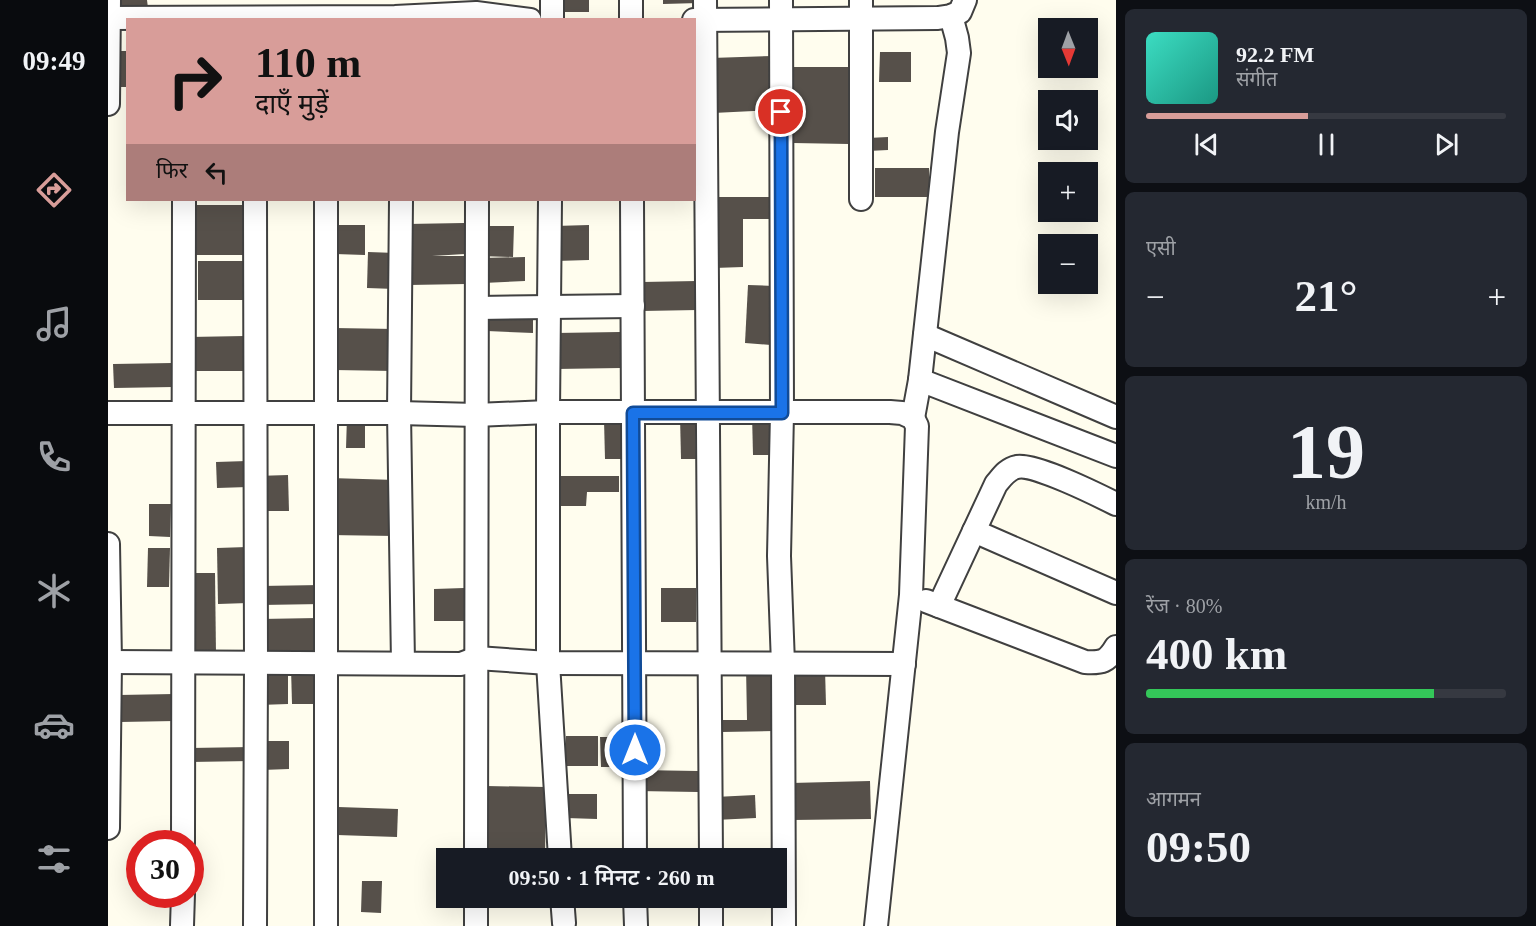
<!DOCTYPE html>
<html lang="hi">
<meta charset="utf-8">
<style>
:root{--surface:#171b24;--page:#242831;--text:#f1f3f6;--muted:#9ea1a6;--line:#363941;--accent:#d89d99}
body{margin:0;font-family:"Times New Roman","Noto Sans Devanagari",serif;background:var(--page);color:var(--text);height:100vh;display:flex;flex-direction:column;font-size:22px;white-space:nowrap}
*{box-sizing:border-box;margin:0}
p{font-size:20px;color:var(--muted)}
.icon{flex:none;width:33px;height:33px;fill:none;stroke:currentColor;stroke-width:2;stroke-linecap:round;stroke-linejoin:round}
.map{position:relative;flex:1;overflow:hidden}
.drawer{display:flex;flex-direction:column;gap:9px;padding:9px;background:#0d0f14;width:420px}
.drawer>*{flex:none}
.banner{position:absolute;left:18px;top:18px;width:570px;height:183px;border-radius:0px;box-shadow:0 6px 24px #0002;background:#d89d99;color:#111;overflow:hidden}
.needle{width:39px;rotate:179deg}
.buttons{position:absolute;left:930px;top:18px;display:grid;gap:12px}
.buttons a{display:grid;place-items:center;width:60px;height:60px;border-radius:0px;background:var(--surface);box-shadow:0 6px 24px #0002;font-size:30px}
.speed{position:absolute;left:18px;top:830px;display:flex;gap:12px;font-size:30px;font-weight:700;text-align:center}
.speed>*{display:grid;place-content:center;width:78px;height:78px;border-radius:50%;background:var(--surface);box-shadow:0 6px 24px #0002;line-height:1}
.speed .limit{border:9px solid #d22;background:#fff;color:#111}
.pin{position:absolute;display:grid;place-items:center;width:51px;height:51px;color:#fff;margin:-26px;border:3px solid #fff;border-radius:50%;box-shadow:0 2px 6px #0007}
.me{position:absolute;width:66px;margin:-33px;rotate:0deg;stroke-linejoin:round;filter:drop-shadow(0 0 4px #0008)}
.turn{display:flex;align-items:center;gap:21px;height:126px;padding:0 30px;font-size:27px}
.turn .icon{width:78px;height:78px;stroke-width:2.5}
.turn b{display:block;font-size:42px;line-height:51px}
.then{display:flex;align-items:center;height:57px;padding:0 30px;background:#0003;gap:12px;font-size:22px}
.big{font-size:45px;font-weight:600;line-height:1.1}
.drawer .widget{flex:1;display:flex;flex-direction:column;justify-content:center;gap:9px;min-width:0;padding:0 21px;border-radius:9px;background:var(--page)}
.drawer .dial{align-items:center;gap:0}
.dial b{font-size:78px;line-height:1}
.song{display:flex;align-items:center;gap:18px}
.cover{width:72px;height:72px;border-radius:9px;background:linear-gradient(135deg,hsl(170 70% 55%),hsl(170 70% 35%))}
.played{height:6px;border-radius:3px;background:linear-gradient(90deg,var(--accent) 45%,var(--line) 45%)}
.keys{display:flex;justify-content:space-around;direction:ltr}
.heat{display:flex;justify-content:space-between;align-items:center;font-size:33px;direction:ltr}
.charge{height:9px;border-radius:4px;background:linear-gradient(90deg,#34c759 80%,var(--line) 0)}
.trip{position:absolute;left:328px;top:848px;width:351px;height:60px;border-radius:0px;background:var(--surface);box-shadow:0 6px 24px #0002;font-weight:600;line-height:60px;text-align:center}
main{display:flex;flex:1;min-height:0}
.menu{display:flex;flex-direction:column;width:108px;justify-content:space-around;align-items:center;background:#090b0e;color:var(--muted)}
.menu .icon{width:42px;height:42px}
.menu .selected{color:var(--accent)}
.menu b{font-size:27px;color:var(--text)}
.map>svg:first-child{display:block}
</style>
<main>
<nav class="menu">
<b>09:49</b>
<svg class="icon selected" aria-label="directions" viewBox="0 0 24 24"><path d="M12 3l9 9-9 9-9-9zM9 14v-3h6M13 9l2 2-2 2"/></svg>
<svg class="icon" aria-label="music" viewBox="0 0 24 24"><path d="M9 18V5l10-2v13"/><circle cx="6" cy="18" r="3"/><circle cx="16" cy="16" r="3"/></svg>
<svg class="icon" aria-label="phone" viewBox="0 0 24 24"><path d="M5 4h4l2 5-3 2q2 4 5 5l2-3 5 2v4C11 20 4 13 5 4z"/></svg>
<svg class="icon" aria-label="climate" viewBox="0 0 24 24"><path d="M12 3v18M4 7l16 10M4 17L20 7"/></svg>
<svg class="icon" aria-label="car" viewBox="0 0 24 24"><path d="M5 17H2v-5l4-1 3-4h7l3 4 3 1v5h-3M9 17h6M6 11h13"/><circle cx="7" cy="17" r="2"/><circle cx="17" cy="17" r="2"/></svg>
<svg class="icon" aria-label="filters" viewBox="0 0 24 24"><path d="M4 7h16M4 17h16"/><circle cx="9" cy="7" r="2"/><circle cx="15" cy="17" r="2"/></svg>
</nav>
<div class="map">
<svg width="1008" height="926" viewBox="0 0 1008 926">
<rect width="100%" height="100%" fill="#fffdee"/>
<!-- building -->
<g fill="#56504a">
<polygon points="5,0 39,0 40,8 6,9"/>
<rect x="452" y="0" width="29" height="12"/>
<polygon points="555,0 590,0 591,3 555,4"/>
<rect x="2" y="51" width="18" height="36"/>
<polygon points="772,52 803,52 803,82 771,82"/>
<polygon points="665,56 667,110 605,113 603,58"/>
<polygon points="686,67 742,67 741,144 685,143"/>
<polygon points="780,137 780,150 760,151 760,138"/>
<rect x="767" y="168" width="54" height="29"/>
<polygon points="605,197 667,197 667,219 635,219 635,267 606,268"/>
<rect x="77" y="205" width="65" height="50"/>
<polygon points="356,223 357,254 324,256 357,256 358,284 301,285 299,224"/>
<polygon points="227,225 257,225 257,255 227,254"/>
<polygon points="481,225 481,260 448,261 447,226"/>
<polygon points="372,226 406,226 405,257 371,256"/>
<polygon points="260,252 288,253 287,289 259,288"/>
<polygon points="417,257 417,281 375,283 374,258"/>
<rect x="90" y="261" width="50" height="39"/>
<polygon points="589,281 590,310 534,311 534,282"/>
<polygon points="640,285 666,286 663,345 637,343"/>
<polygon points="380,313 425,316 425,333 379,331"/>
<polygon points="226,328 287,329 286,371 226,370"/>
<polygon points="512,332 513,368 448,369 447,333"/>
<polygon points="137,336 137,371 81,371 81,337"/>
<polygon points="64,363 65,387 6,388 5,364"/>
<polygon points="666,413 666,455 645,455 644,414"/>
<polygon points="239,416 257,416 257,448 238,448"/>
<polygon points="572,416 587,416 588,459 573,459"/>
<polygon points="513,419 513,459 497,459 496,420"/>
<polygon points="139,461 140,487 109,488 108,462"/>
<polygon points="180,475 181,511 148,511 148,476"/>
<polygon points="450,476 511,476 511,492 479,492 478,506 449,506"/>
<polygon points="222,478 288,480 287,536 221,535"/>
<polygon points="41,504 63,504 62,537 41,536"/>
<polygon points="139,547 140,603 110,604 109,548"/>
<polygon points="40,548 62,548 61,587 39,587"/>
<polygon points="76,573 107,573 108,655 77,655"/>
<polygon points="213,585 214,604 153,605 152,586"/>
<polygon points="356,588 357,621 326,621 326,589"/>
<rect x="553" y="588" width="35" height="34"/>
<polygon points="210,618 211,657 153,658 152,619"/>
<polygon points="151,667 180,667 180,704 151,705"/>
<polygon points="214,667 214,704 184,704 183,668"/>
<polygon points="638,667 666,667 666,731 613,732 613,720 639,720"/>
<polygon points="717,669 718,705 685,705 685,670"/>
<polygon points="66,694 67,721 12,722 11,695"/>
<polygon points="458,736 490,736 490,766 457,766"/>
<polygon points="492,737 524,737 524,767 493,767"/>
<polygon points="154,741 181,741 181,769 154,770"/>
<polygon points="143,747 143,761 82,762 82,748"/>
<polygon points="529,770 590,771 590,792 529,791"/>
<polygon points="762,781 763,819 684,820 683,783"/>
<polygon points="378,786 438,787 437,858 378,858"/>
<polygon points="458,794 489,794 489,819 458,818"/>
<polygon points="647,795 648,818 607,820 607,797"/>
<polygon points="230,807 290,809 289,837 229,835"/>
<polygon points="254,881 274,881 273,913 253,912"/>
</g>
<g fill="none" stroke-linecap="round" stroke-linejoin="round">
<defs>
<g id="minor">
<polyline points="444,0 444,20"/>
<polyline points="523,0 523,20"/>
<polyline points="597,0 603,858"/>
<polyline points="673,0 674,413 671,556 675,664 676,926"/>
<polyline points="753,0 753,199"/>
<polyline points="0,18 287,17 368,13 422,20"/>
<polyline points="586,20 830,18 843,16 852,12 857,0"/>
<polyline points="0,104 1,0"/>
<polyline points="218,200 218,926"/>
<polyline points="293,200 291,413 295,663"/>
<polyline points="442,200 440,412 440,663 452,858"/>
<polyline points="524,200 527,858"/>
<polyline points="370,308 525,306"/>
<polyline points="817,335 1008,417"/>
<polyline points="812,380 1008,456"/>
<polyline points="0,413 291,413 368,415 440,412 782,412 794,413 805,418 809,426 803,595 768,926"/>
<polyline points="805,418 812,380 839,132 851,53 849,38 843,16"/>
<polyline points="866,531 1008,593"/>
<polyline points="0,544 2,662 0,828"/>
<path d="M818,601l159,61c17,1 22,0 31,-15"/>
<path d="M831,606l57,-122c6,-7 11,-15 21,-17 17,-4 81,28 99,37"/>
<polyline points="0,662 353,664 369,658 440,663 796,664"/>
<polyline points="75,843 76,200"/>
<polyline points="368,858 369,200"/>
<polyline points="454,897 456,923"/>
<polyline points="527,897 528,926"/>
<polyline points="603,897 603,926"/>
<polyline points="74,926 75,894"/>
<polyline points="147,926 148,663 147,200"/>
<polyline points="368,926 368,897"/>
</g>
</defs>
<!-- minor casing -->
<use href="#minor" stroke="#404040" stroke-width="26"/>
<!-- minor -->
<use href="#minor" stroke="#fff" stroke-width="22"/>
</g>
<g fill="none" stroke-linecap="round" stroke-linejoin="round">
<defs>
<polyline id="route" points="527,750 525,413 674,413 673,112"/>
</defs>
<!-- route casing -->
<use href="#route" stroke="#114b97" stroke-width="15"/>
<!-- route -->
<use href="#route" stroke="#1a73e8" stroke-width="10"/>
</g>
</svg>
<div class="buttons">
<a><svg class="needle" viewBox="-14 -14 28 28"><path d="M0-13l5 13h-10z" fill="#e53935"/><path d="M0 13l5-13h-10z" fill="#9ea1a6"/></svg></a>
<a><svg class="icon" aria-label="sound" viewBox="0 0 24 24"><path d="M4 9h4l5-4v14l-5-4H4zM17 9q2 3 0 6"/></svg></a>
<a>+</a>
<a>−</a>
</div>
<div class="speed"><div class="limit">30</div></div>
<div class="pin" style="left:673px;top:112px;background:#d93025"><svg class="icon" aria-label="arrive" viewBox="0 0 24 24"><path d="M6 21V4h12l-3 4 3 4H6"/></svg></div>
<svg class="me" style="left:527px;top:750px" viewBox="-20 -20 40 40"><circle r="17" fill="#1a73e8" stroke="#fff" stroke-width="3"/><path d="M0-11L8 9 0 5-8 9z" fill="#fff"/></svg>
<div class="trip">09:50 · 1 मिनट · 260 m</div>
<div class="banner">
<div class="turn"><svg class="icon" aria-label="right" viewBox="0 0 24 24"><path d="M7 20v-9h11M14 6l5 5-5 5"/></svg><div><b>110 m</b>दाएँ मुड़ें</div></div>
<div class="then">फिर<svg class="icon" aria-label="left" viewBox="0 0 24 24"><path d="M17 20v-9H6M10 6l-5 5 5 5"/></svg></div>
</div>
</div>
<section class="drawer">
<div class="widget">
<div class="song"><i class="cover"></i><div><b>92.2 FM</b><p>संगीत</p></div></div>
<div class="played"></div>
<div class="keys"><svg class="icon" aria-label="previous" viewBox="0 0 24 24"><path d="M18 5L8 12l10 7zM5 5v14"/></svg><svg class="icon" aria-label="pause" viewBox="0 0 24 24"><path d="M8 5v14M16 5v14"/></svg><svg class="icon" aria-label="next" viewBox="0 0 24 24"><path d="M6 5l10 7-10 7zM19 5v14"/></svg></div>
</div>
<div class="widget"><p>एसी</p>
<div class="heat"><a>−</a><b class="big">21°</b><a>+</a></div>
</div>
<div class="widget dial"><b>19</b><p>km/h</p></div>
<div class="widget"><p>रेंज · 80%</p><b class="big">400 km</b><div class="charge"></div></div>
<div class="widget"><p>आगमन</p><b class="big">09:50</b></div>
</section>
</main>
